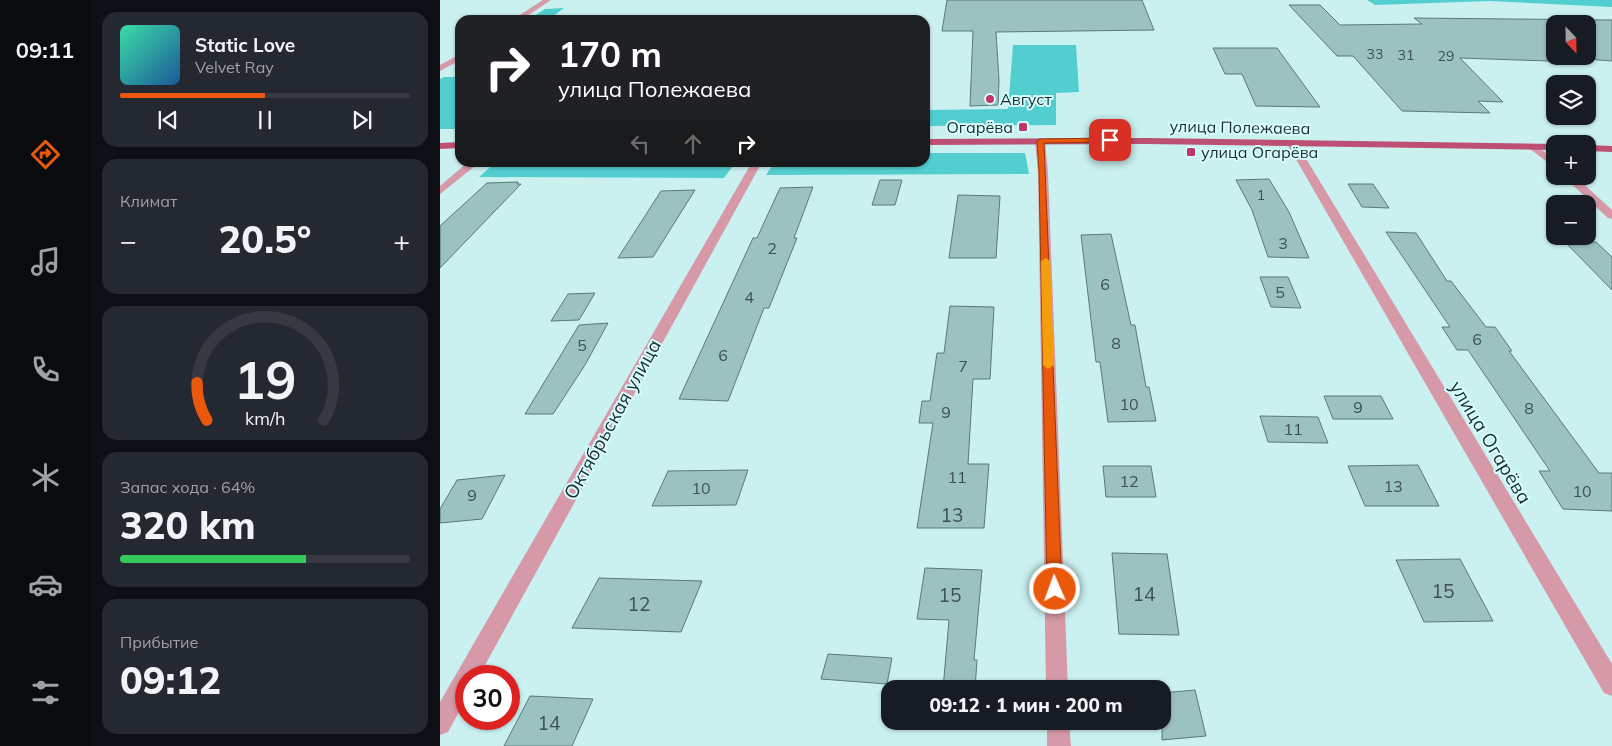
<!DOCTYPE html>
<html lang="ru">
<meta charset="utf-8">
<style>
:root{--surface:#171b24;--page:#242831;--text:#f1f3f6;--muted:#9ea1a6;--line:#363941;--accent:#ea580c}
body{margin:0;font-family:Mulish,sans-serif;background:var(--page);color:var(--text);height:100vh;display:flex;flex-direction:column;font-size:19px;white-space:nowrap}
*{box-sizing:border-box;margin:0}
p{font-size:16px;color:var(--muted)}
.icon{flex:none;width:28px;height:28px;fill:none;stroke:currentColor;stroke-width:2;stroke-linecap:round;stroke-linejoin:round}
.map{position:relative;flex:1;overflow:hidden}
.sheet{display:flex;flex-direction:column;gap:12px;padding:12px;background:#0d0f14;width:350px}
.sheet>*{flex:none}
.guide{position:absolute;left:15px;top:15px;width:475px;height:152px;border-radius:15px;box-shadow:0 1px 4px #0004;background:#202124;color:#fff;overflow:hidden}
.needle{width:32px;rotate:158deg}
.buttons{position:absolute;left:1106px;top:15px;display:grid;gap:10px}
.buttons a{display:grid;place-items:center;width:50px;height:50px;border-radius:10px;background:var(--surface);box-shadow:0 1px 4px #0004;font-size:25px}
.speed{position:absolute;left:15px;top:665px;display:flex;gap:10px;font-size:25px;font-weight:700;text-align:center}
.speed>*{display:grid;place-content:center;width:65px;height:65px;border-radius:50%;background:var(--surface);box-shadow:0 1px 4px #0004;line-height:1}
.speed .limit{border:8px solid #d22;background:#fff;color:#111}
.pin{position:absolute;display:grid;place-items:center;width:42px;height:42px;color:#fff;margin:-21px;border-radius:10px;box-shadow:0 2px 8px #0006}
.me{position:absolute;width:55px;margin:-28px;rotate:358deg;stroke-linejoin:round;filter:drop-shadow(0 0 4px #0008)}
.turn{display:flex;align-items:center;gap:18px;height:105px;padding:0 20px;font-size:22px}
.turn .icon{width:65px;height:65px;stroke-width:2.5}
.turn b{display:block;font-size:35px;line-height:42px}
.lanes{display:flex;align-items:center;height:48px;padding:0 20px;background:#0003;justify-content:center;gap:25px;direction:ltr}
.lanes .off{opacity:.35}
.big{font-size:38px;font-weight:800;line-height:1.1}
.sheet .widget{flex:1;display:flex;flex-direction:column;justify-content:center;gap:8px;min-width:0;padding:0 18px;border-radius:15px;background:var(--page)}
.sheet .dial{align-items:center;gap:0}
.dial svg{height:130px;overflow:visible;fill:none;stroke:var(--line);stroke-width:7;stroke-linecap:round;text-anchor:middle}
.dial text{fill:var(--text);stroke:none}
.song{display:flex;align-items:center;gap:15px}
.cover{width:60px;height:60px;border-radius:8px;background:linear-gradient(135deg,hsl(160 70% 55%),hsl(210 70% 35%))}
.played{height:5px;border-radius:2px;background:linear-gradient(90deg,var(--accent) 50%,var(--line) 50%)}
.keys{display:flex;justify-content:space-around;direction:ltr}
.heat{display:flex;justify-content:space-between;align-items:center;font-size:28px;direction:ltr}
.charge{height:8px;border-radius:4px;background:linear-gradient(90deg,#34c759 64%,var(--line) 0)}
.trip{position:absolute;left:441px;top:680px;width:290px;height:50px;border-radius:15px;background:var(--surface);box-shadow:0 1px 4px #0004;font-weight:800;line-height:50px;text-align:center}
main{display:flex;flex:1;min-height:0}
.tab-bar{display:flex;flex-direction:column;width:90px;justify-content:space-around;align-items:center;background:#090b0e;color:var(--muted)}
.tab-bar .icon{width:35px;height:35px}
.tab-bar .on{color:var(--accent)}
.tab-bar b{font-size:22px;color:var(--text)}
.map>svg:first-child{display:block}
</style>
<main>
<nav class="tab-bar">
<b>09:11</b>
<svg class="icon on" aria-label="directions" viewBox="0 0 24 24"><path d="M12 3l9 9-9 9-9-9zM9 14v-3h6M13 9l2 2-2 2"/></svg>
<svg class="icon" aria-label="music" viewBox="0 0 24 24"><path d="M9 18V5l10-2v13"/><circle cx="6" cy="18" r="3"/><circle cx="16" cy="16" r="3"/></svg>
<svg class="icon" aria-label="phone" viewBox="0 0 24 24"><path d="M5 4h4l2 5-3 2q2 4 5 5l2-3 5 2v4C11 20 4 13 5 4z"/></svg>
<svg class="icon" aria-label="climate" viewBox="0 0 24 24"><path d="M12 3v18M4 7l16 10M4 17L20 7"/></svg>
<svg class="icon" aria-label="car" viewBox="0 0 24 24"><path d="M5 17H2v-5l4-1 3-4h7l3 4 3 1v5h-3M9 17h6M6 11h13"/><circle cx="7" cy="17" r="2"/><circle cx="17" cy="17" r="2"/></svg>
<svg class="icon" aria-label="filters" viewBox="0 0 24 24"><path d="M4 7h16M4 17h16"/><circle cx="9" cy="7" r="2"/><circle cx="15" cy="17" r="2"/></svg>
</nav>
<section class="sheet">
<div class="widget">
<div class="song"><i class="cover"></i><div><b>Static Love</b><p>Velvet Ray</p></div></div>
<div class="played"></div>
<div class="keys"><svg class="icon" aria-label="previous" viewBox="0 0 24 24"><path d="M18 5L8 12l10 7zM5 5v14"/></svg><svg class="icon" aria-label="pause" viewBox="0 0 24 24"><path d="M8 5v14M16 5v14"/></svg><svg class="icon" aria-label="next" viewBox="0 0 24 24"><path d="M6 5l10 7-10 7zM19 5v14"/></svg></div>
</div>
<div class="widget"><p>Климат</p>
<div class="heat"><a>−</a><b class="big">20.5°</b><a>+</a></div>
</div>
<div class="widget dial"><svg viewBox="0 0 100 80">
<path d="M14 69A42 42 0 1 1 86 69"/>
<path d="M14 69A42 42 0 0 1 8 46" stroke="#ea580c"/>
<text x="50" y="56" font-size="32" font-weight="700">19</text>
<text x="50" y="72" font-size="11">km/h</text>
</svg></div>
<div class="widget"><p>Запас хода · 64%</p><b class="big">320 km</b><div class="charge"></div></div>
<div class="widget"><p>Прибытие</p><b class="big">09:12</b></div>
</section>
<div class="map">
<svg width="1172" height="746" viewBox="0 0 1172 746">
<rect width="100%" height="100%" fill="#caf0f0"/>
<!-- forest -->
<g fill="#53ced0">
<polygon points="927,0 1172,0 1172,7 1049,1 935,5"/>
<polygon points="124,8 108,20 88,20 105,9"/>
<polygon points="573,45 636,45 639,92 616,93 616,125 485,126 485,110 568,109"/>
<polygon points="4,77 20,77 20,129 0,129 0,79"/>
<polygon points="485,153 585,153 589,174 326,175 334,163 485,162"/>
<polygon points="56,162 295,162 295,163 284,178 39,177"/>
</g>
<!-- building -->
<g fill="#9cc1c1" stroke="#577a7a" fill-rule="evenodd">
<polygon points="507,0 702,0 714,30 556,32 559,80 558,105 530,106 533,31 502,31"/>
<path d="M849,5h31l20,20 82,-1 -8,-6 198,2v41l-39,-3 5,4 -118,-4 43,44 -25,-1 12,12 -88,-2 -49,-55h-16zM1115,24h33v32h-33z"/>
<polygon points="773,48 837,48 880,107 816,106 802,74 785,74"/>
<polygon points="829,179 849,212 869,258 828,257 812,210 796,180"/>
<polygon points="440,180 462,180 455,205 432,205"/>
<polygon points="78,182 77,184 81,184 0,268 0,226 47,183"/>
<polygon points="908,184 933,184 949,208 922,207"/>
<polygon points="373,187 354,238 357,238 329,308 324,308 288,401 239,399 313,238 317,238 340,188"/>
<polygon points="255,190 213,257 178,258 221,191"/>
<polygon points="518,195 560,196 556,258 509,258"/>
<polygon points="946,232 976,233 1007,281 1011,281 1046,327 1055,327 1072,351 1069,351 1159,473 1172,473 1172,511 1123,509 1099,471 1110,471 1028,350 1017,350 1002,327 1010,327"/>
<polygon points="671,234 691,325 695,325 706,387 709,387 716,421 668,422 660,362 656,362 641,235"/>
<polygon points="1125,242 1156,242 1172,257 1172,290"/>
<polygon points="820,277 848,277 861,308 831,307"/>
<polygon points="155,293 139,320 111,321 128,294"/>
<polygon points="510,306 554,307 550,379 533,379 528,464 549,464 544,528 477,528 493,423 479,423 482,401 490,401 497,353 504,353"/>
<polygon points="168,323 145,365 113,414 85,414 139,325"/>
<polygon points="884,396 941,396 953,419 893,419"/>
<polygon points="820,416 878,417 888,443 828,442"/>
<polygon points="978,465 999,506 925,506 908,466"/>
<polygon points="663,466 711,466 716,497 666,497"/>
<polygon points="308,470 296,505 212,506 228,471"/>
<polygon points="65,475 42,519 0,523 0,509 17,480"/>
<polygon points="672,553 727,554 739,635 679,634"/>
<polygon points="1020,559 1053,621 984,622 956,560"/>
<polygon points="485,568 542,570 534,660 537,660 535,689 503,689 509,620 477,619"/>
<polygon points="159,578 262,581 241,632 132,628"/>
<polygon points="388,654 452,658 447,684 381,679"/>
<polygon points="755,690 766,736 722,740 722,693"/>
<polygon points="90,696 153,699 132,746 64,746"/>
</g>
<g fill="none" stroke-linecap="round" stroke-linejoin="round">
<!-- minor -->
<g fill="#d699a7" fill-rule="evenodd">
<polygon points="103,0 111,0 81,20 72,20"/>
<polygon points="20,54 20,60 0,71 0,65"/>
<polygon points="600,138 605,141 608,172 628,689 606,689 598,172 595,141"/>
<polygon points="848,140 856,142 1172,664 1172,696 1164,693 846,142"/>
<polygon points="1094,144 1115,160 1115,168 1090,149 1090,145"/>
<polygon points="28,162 40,162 0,194 0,186"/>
<polygon points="312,162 322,162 39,676 26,676 26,699 8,732 0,735 0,702"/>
<polygon points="1123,176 1135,176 1172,210 1172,219 1168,218"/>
<polygon points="607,721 629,721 631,746 607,746"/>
</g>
<!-- major -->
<g fill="#bd5072" fill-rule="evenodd">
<polygon points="707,138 1115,144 1115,150 707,144 485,145 485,139"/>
<polygon points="20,142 20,148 0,149 0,143"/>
<polygon points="1148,145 1172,146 1172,152 1148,151"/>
</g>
</g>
<!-- route -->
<polygon fill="#ea580c" stroke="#983908" points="670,138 674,140 673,142 604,143 622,589 620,594 615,597 609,594 607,589 599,172 597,141 600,139"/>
<!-- slow -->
<polygon fill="#f59e0b" points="606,258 610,261 614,365 608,369 603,365 601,261"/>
<!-- markers -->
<g fill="#c13567" stroke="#d7fefe" stroke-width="2">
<circle cx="550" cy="99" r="5"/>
<rect x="578" y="122" width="10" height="10" rx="2.5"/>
<rect x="746" y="147" width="10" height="10" rx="2.5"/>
</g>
<g text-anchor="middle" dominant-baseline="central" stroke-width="4" stroke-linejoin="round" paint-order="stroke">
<!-- far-number labels -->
<g font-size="14" fill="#3e5151">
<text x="935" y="54">33</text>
<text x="966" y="55">31</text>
<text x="1006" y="56">29</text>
<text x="821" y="195">1</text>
</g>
<!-- far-poi labels -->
<g font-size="16" fill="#1e2c2c" stroke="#d7fefe" text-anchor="start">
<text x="560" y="99">Август</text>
<text x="573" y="127" text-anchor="end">Огарёва</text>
<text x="761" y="152">улица Огарёва</text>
</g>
<!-- far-street labels -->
<g font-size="16" fill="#1e2c2c" stroke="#d7fefe">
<text transform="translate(800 127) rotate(1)">улица Полежаева</text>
</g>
<!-- number labels -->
<g font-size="16" fill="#3e5151">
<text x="843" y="243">3</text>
<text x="332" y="248">2</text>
<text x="665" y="284">6</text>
<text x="840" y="292">5</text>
<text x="309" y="297">4</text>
<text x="1037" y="339">6</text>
<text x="676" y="343">8</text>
<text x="142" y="345">5</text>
<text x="283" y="355">6</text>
<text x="523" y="366">7</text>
<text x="689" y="404">10</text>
<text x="918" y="407">9</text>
<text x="1089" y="408">8</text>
<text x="506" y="412">9</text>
<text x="853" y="429">11</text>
<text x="517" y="477">11</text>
<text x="689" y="481">12</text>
<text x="953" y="486">13</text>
<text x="261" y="488">10</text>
<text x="1142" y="491">10</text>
<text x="32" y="495">9</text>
</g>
<!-- street labels -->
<g font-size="19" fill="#1e2c2c" stroke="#d7fefe">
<text transform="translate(172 419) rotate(-61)">Октябрьская улица</text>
<text transform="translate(1051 442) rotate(59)">улица Огарёва</text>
</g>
<!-- near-number labels -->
<g font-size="19" fill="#3e5151">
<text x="512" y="515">13</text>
<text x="1003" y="591">15</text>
<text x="704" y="594">14</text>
<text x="510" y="595">15</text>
<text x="199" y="604">12</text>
<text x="109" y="723">14</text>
</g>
</g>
</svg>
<div class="buttons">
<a><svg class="needle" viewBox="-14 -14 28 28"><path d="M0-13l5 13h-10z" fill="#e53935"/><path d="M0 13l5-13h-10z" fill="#9ea1a6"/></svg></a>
<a><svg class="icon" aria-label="layers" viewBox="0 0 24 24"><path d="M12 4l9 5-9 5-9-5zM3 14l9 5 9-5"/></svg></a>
<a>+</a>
<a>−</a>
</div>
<div class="speed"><div class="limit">30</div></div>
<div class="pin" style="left:670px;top:140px;background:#d93025"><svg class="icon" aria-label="arrive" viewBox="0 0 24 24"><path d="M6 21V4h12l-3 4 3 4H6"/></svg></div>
<svg class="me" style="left:615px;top:589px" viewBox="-20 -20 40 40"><circle r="17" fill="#ea580c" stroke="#fff" stroke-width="3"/><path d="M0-11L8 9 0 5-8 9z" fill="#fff"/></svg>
<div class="trip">09:12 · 1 мин · 200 m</div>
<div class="guide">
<div class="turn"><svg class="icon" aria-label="right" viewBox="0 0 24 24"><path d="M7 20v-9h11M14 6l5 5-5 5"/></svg><div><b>170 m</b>улица Полежаева</div></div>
<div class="lanes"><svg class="icon off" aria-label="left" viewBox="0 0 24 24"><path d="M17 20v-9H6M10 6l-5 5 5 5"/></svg><svg class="icon off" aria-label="ahead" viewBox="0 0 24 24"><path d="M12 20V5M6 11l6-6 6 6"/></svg><svg class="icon" aria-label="right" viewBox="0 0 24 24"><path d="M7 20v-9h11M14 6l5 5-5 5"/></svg></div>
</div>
</div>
</main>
